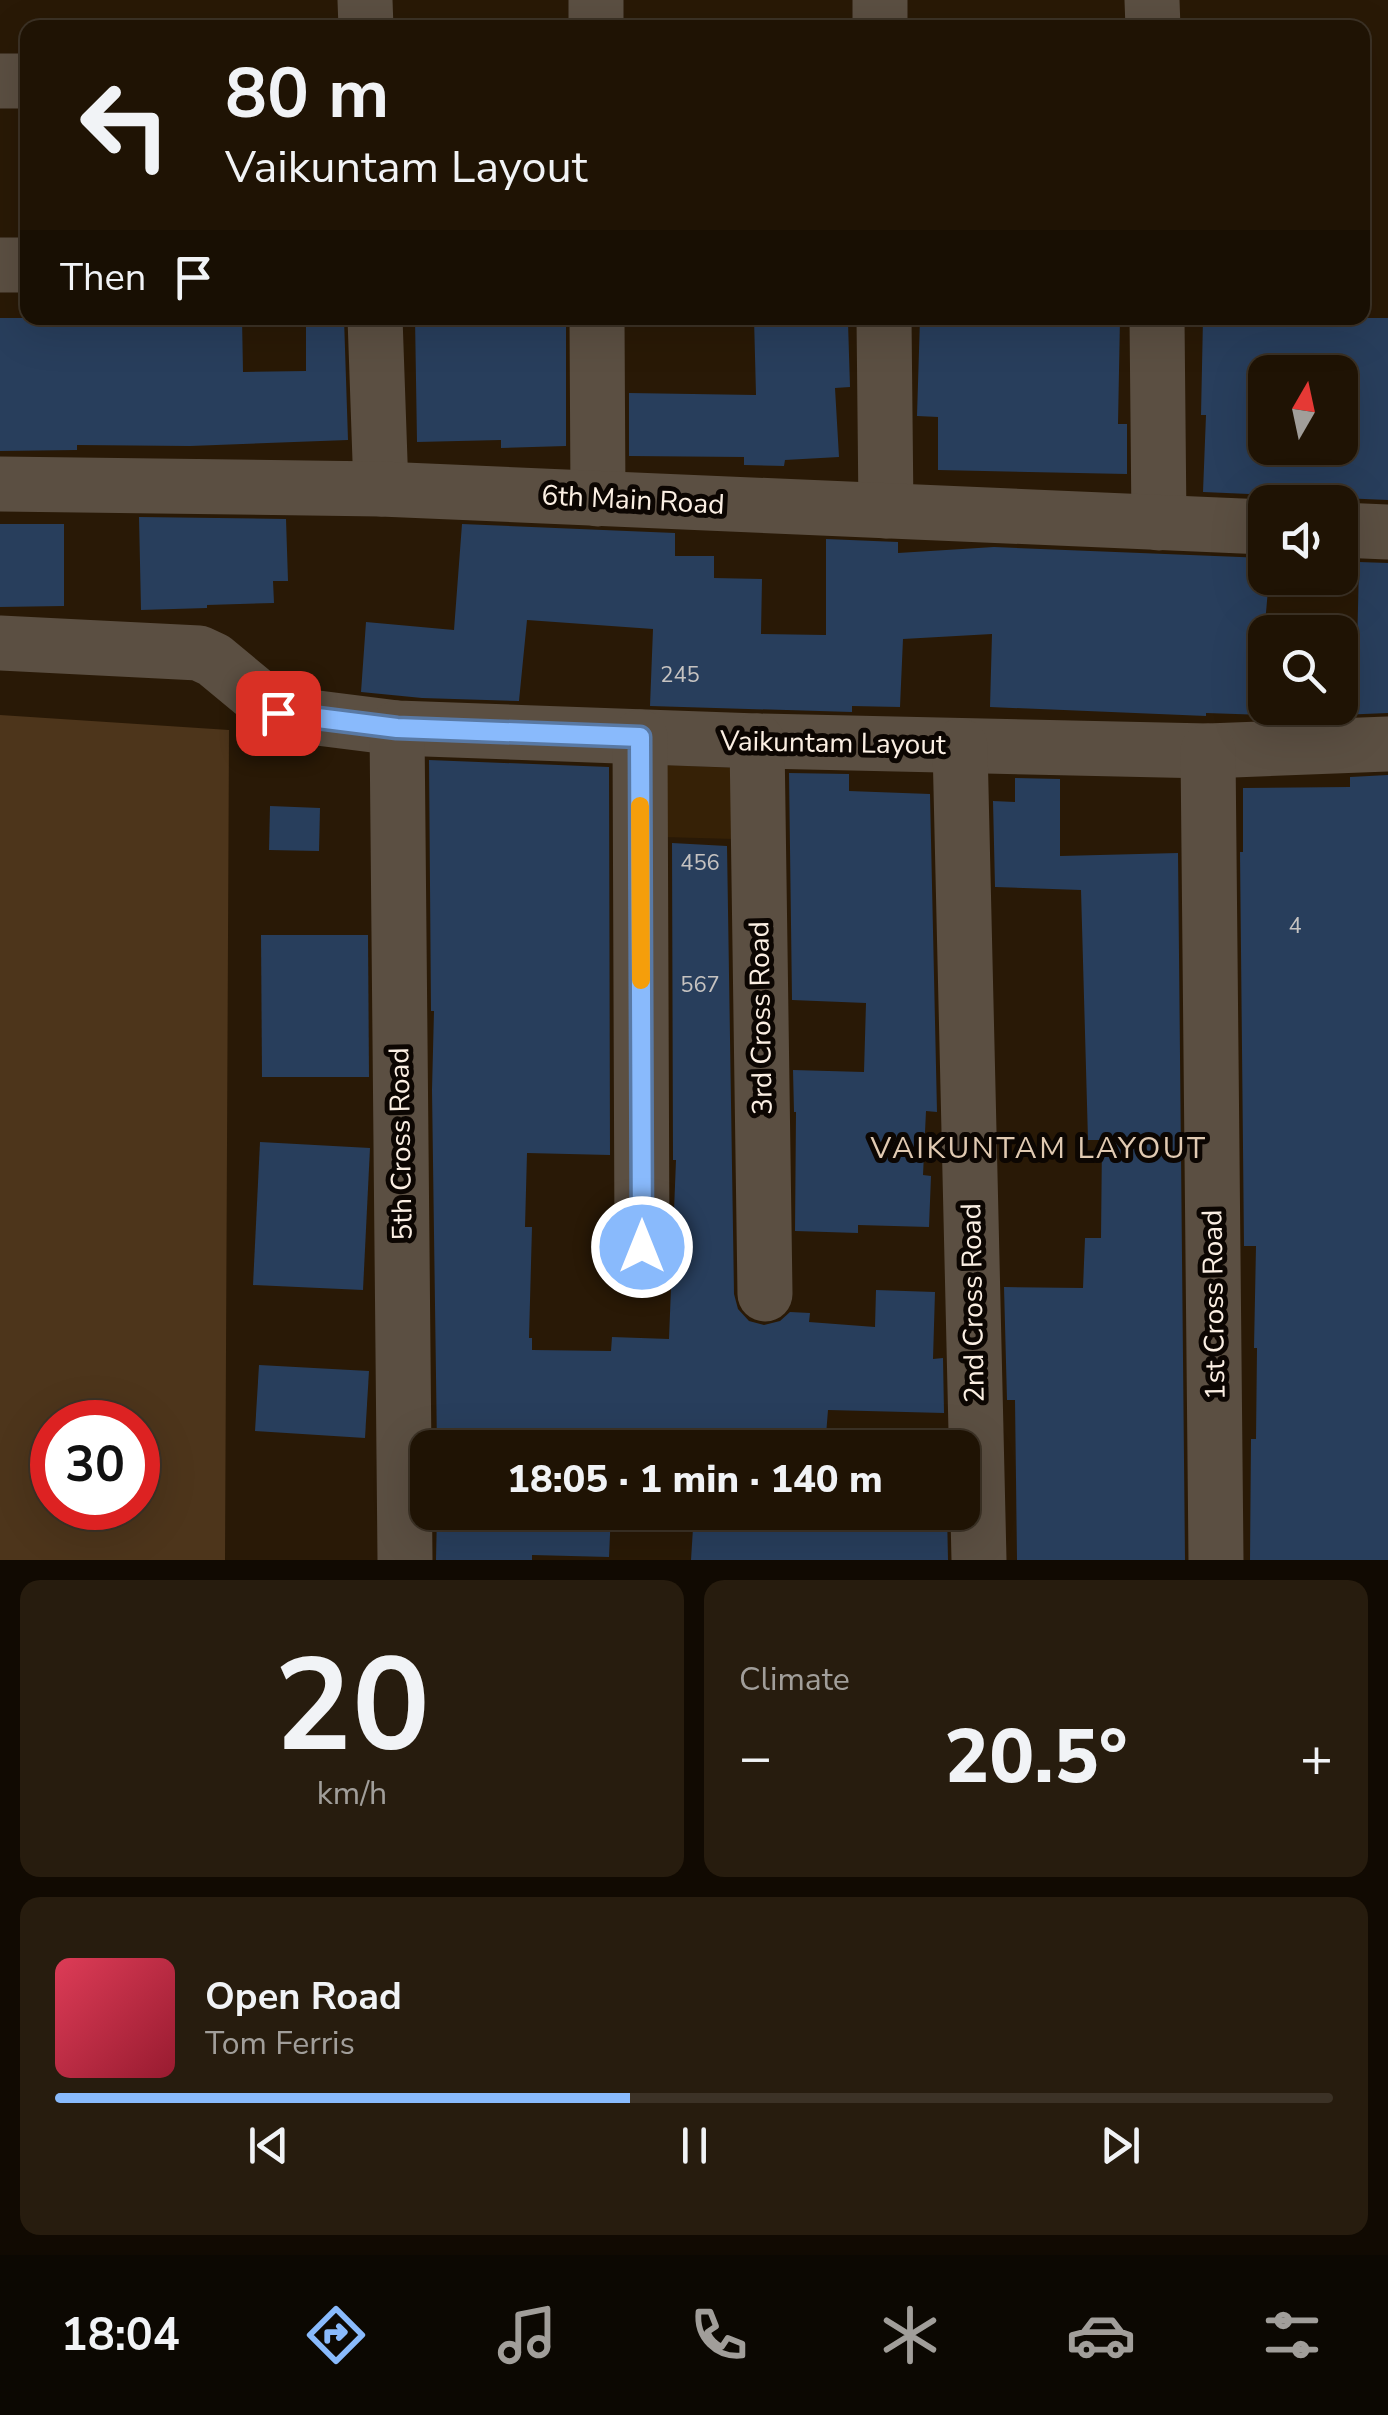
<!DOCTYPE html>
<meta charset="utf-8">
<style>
:root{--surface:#1f1304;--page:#271c0e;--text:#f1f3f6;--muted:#a19e9a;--line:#3c3226;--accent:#89bafc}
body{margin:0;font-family:"Nunito Sans",sans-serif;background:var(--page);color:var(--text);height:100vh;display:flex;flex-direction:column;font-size:38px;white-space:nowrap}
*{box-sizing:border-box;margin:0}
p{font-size:32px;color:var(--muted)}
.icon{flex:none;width:55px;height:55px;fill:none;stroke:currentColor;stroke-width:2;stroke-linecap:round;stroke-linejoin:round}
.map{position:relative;height:1560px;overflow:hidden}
.details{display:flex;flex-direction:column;gap:20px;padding:20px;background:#110a02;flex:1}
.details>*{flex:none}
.banner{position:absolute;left:20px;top:20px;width:1350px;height:305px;border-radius:20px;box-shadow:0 10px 40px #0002,0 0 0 2px var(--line);background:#1f1304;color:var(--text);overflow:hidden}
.needle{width:65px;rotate:9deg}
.buttons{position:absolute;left:1248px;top:355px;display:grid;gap:20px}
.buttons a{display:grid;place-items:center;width:110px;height:110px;border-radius:20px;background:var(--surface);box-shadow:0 10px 40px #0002,0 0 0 2px var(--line);font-size:50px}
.speed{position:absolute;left:30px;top:1400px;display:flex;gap:20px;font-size:50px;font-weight:700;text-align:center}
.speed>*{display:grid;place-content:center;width:130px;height:130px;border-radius:50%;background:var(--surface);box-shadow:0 10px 40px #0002,0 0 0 2px var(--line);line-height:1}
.speed .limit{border:15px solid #d22;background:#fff;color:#111}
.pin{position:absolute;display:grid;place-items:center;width:85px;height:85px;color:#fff;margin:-42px;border-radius:20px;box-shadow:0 5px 15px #0006}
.me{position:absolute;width:110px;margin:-55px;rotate:0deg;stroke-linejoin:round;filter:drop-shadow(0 0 8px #0008)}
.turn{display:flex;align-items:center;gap:35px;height:210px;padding:0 40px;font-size:45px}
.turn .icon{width:130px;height:130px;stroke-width:2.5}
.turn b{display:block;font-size:70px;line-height:85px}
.then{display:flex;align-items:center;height:95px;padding:0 40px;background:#0003;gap:20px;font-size:38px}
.big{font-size:75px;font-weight:800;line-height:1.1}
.details .card{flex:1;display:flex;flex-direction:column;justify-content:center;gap:15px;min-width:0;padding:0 35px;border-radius:20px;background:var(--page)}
.details .dial{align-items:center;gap:0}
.dial b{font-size:130px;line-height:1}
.song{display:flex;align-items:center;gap:30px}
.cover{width:120px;height:120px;border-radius:15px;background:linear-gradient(135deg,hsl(350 70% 55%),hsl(350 70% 35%))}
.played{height:10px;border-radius:5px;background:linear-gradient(90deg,var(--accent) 45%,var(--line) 45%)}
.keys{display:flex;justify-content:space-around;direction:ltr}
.heat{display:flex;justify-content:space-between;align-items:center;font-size:55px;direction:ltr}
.details .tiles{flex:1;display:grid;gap:20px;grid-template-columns:1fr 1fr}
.card:last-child{grid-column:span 2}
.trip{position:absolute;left:410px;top:1430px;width:570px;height:100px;border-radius:20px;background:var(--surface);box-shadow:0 10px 40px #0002,0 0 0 2px var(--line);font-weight:800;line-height:100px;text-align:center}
.tab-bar{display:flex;height:160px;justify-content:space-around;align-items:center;background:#0c0802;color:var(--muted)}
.tab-bar .icon{width:70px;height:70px}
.tab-bar .current{color:var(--accent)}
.tab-bar b{font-size:45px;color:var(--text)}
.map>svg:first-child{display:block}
</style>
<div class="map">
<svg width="1388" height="1560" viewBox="0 0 1388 1560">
<rect width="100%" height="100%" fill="#291906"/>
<!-- built -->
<polygon fill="#362106" points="665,765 736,768 733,839 663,837"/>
<!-- green -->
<path fill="#4d351b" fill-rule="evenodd" d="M0,715l229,15 -4,830h-225zM52,1422h86v86h-86z"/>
<!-- building -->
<g fill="#283e5c" fill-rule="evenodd">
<polygon points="0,318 242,318 243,372 306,371 306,318 344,318 348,440 190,446 77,445 77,450 0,451"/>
<polygon points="415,318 566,318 566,446 501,448 501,440 417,442"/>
<polygon points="754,318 815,318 816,323 848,322 850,387 835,388 839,457 785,460 784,466 744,465 744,457 629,456 629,393 756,395"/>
<polygon points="920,318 1120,318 1118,424 1127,424 1127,474 938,470 938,417 917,416"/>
<path d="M1203,318h185v182l-185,-8 3,-77h-5zM1265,372h75v76h-75z"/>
<polygon points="139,517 286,519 288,581 273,581 274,603 207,605 207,608 141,610"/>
<polygon points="0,524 64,524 64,606 0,607"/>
<polygon points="462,524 675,533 675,556 714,556 714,578 762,579 761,634 826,635 826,539 898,542 898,553 994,547 1265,558 1265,578 1269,578 1265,624 1265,715 1206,713 1206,716 990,707 992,634 903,639 900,707 852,706 852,712 650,706 653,629 527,620 519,701 422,698 361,692 366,622 454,630"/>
<polygon points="1359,562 1388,563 1388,713 1340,715 1340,653 1357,653"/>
<polygon points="429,760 609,767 610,1155 527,1153 525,1227 532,1227 529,1338 532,1338 532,1350 611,1351 612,1337 669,1339 676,1160 673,1160 672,843 727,846 734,1294 738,1309 749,1321 764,1325 780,1321 790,1312 810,1313 809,1322 875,1327 876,1290 935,1292 933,1359 943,1358 944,1413 828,1410 825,1448 437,1448 432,1090 434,1011 431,1011"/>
<polygon points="789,773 849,774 849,791 930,794 937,1112 926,1111 923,1175 931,1176 929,1227 858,1225 858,1233 795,1231 796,1112 794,1112 793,1070 864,1072 866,1003 792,1000"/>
<polygon points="1388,775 1388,1560 1250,1560 1251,1439 1256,1439 1257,1348 1254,1348 1256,1246 1244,1246 1240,852 1243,852 1243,788 1350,787 1350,777"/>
<polygon points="1015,778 1060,779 1060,856 1178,853 1185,1560 1017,1560 1015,1400 1007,1400 1004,1287 1083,1288 1085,1238 1101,1238 1102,1140 1088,1140 1081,890 995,887 993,801 1015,802"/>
<polygon points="270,806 320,808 319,851 269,850"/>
<polygon points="261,935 368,935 369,1077 262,1077"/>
<polygon points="260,1142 370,1148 363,1290 253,1285"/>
<polygon points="259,1365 369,1371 365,1438 255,1431"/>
<polygon points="437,1512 611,1512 609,1557 532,1555 532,1560 436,1560"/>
<polygon points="694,1512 947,1512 948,1560 691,1560"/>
</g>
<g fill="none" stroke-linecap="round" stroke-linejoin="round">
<!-- minor -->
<g stroke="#5b4f42" stroke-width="55">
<polyline points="365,0 366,28"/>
<polyline points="596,0 596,28"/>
<polyline points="880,0 880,28"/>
<polyline points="1152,0 1153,28"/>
<polyline points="0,81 28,81"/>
<polyline points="0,265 28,265"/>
<polyline points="375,318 381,489"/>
<polyline points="597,318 598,499"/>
<polyline points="884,318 886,511"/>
<polyline points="1157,318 1159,523"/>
<polyline points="0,484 381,489 1265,527"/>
<polyline points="1340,530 1388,532"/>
<polyline points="0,643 199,653 214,660 278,713 397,728 757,741 1208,751 1388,744"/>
<polyline points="397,728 405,1560"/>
<polyline points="640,737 642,1247"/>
<polyline points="757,741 765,1294"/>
<polyline points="960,746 979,1560"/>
<polyline points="1208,751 1216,1560"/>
</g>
</g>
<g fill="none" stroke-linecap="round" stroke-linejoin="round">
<defs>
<polyline id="route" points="278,713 397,728 640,737 642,1247"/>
</defs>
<!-- route casing -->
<use href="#route" stroke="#5979a4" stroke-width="25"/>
<!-- route -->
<use href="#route" stroke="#89bafc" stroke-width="18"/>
<!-- slow -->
<polyline stroke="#f59e0b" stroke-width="18" points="640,806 641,980"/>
</g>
<g text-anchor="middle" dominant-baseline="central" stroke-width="10" stroke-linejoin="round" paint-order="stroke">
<!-- number labels -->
<g font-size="22" fill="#c6c3c1">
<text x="680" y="675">245</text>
<text x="700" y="863">456</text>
<text x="1295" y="926">4</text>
<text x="700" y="985">567</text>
</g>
<!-- street labels -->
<g font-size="28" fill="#fbefe3" stroke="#0c0602">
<text transform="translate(633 500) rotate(3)">6th Main Road</text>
<text transform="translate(833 743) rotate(1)">Vaikuntam Layout</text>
<text transform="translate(761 1018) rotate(-91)">3rd Cross Road</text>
<text transform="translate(401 1144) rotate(-91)">5th Cross Road</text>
<text transform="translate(973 1303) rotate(-91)">2nd Cross Road</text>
<text transform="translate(1214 1305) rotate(-91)">1st Cross Road</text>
</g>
<!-- neighbourhood labels -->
<g font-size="30" letter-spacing="2.5" fill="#e1cab2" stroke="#0c0602">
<text x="1039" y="1148">VAIKUNTAM LAYOUT</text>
</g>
</g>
</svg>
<div class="buttons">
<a><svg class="needle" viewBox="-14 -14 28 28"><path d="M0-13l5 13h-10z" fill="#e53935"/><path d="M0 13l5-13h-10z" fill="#a19e9a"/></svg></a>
<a><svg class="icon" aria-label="sound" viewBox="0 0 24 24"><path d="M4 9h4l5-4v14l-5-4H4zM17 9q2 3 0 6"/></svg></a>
<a><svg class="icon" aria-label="search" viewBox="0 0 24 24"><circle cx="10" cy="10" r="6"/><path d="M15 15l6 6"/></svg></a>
</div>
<div class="speed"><div class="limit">30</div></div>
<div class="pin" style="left:278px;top:713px;background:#d93025"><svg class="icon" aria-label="arrive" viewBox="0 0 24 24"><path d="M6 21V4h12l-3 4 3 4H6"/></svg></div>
<svg class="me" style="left:642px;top:1247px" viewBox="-20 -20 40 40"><circle r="17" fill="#89bafc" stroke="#fff" stroke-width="3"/><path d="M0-11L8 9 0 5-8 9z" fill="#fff"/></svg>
<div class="trip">18:05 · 1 min · 140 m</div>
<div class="banner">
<div class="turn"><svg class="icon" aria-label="left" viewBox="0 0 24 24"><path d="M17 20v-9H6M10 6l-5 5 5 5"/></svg><div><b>80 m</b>Vaikuntam Layout</div></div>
<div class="then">Then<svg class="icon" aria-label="arrive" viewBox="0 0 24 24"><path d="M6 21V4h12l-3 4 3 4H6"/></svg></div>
</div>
</div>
<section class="details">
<div class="tiles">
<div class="card dial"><b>20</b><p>km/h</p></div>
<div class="card"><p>Climate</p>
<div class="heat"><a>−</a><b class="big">20.5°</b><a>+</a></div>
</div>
<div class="card">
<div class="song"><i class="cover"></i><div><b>Open Road</b><p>Tom Ferris</p></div></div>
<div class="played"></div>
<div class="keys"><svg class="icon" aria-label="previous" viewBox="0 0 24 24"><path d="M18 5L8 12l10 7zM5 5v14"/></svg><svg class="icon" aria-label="pause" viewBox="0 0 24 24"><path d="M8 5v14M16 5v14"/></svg><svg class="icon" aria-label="next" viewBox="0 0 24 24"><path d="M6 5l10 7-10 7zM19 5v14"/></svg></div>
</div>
</div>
</section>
<nav class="tab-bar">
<b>18:04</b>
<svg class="icon current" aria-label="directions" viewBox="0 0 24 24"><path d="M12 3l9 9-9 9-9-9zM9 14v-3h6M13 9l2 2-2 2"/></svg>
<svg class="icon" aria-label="music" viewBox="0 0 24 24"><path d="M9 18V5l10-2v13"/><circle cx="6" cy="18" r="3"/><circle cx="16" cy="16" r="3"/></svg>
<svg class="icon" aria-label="phone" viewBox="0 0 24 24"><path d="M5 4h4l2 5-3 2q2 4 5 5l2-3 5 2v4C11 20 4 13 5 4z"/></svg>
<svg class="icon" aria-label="climate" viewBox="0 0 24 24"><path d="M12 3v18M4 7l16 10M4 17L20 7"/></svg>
<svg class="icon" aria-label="car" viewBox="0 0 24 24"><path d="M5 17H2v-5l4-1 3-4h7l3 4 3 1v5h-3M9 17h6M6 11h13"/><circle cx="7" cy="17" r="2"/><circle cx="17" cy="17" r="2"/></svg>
<svg class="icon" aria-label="filters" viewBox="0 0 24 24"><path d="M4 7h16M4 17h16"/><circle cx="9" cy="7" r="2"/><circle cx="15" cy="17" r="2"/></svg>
</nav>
